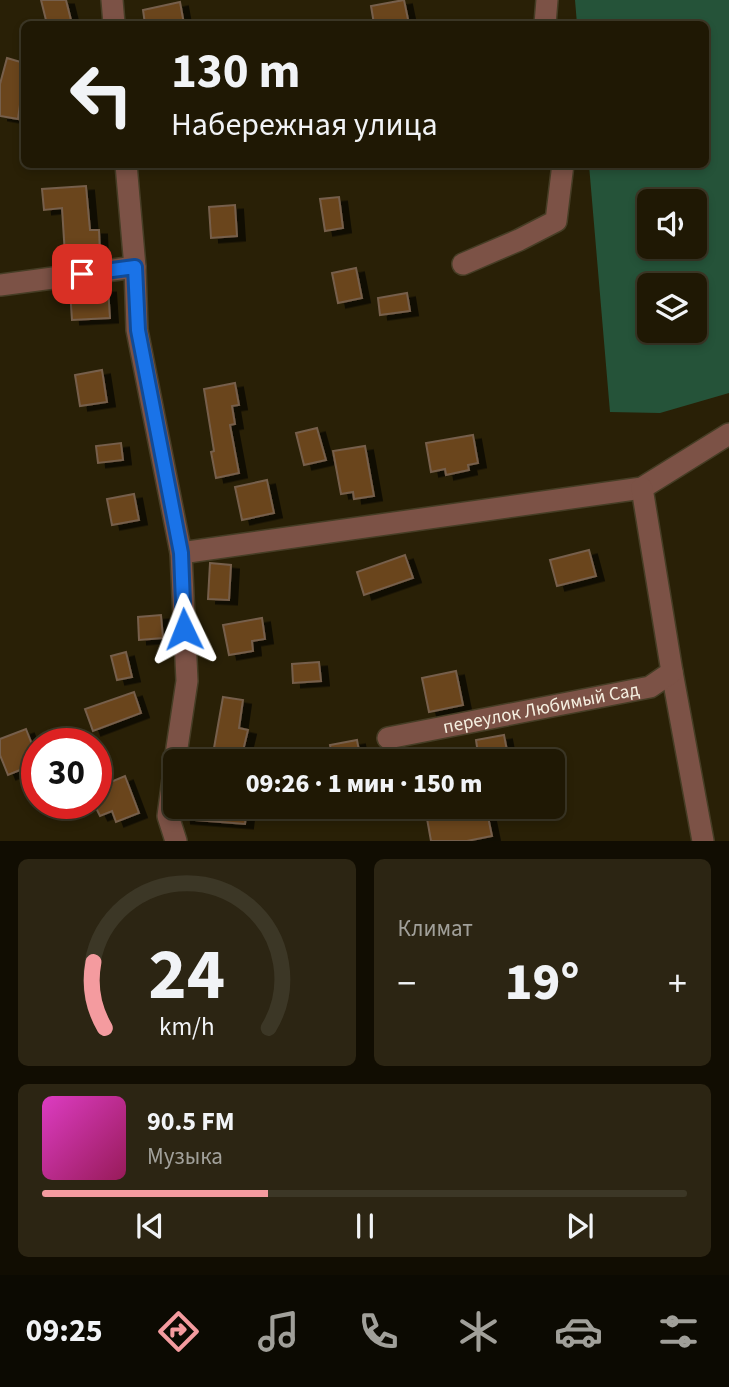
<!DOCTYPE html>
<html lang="ru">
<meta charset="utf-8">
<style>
:root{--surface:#1f1804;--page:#2c2513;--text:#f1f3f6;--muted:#a1a09a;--line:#3c3726;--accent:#f49b9f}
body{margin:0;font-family:"Source Sans 3",sans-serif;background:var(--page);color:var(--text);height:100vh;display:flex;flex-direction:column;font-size:26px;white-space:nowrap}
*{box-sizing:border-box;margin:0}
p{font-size:23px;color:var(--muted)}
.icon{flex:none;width:38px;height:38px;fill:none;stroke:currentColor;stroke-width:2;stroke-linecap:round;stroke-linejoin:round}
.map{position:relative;height:841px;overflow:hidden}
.sheet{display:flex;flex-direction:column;gap:18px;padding:18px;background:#110d02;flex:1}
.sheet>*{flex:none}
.banner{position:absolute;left:21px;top:21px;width:688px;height:147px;border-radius:10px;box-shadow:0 4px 10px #0003,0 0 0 2px var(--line);background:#1f1804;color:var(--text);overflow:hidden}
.controls{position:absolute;left:637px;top:189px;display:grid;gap:14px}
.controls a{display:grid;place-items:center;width:70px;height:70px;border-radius:10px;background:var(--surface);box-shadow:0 4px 10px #0003,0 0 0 2px var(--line);font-size:35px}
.speed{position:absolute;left:21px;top:728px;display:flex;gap:14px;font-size:35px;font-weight:700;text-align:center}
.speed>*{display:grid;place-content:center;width:91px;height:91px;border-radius:50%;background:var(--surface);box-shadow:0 4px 10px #0003,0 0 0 2px var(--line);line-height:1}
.speed .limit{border:10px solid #d22;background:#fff;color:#111}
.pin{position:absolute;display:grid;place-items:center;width:60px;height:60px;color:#fff;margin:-30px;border-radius:14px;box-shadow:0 4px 10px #0006}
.me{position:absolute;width:77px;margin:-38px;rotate:358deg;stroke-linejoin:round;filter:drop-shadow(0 0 5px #0008)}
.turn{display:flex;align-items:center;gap:24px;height:147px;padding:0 35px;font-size:32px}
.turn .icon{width:91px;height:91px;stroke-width:2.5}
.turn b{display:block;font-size:49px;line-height:60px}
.big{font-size:52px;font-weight:800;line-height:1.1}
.sheet .widget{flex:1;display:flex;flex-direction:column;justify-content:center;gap:10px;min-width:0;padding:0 24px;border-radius:10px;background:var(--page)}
.sheet .dial{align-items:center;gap:0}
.dial svg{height:182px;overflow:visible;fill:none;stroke:var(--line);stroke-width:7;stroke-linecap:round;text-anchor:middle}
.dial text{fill:var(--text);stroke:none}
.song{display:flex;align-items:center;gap:21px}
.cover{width:84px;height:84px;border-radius:10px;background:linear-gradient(135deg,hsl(310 70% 55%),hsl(330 70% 35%))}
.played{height:7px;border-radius:4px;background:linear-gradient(90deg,var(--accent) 35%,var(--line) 35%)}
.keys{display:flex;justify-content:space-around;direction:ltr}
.heat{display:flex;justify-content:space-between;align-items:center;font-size:38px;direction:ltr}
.sheet .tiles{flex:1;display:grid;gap:18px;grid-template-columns:1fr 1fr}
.widget:last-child{grid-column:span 2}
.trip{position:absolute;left:163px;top:749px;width:402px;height:70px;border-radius:10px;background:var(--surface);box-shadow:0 4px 10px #0003,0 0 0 2px var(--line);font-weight:800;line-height:70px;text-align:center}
.tab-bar{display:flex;height:112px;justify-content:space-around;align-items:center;background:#0c0a02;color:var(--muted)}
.tab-bar .icon{width:49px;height:49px}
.tab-bar .on{color:var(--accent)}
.tab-bar b{font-size:32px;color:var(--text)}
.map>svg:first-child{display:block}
</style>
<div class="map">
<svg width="729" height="841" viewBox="0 0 729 841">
<defs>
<filter id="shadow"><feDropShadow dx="8" dy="4.5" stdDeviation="0" flood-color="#0009"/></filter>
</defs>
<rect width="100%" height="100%" fill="#292006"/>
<!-- green -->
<path fill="#255339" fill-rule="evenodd" d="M575,0h154v393l-69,20 -50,-1 -21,-247 116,-1v-140h-128zM649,201h46v46h-46zM695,285v46h-46v-46z"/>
<!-- building -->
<g fill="#6b451d" stroke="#765f4b" stroke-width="2" filter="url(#shadow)">
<polygon points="41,0 66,0 71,20 47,24"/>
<polygon points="404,0 409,24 374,24 371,6"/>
<polygon points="180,2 184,24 145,24 143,10"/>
<polygon points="7,58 24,63 24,92 22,91 18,119 0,116 0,84"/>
<polygon points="86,186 90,230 99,230 100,253 65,255 62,208 44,210 42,189"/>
<polygon points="339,197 343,228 325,231 320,199"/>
<polygon points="235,205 237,236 211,238 209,207"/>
<polygon points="356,268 362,298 338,303 332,273"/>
<polygon points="108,288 110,318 72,320 70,290"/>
<polygon points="407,293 410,311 380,315 378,298"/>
<polygon points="102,370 107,402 80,406 75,375"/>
<polygon points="235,383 239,405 232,406 235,424 230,425 239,473 216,478 211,452 214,451 204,389"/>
<polygon points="317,428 326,460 304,465 296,433"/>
<polygon points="473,435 478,463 468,465 469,470 446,475 445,469 431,472 426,443"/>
<polygon points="121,443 123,460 98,463 96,446"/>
<polygon points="365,446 374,496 354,499 353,492 341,494 333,451"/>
<polygon points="267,480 274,513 242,520 235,487"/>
<polygon points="134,494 139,520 112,525 107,499"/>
<polygon points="589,550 596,576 557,586 550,560"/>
<polygon points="405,555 413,578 364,595 357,572"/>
<polygon points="210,563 231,565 229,600 208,599"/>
<polygon points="161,615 163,638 139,640 138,617"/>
<polygon points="262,618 265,639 252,641 253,651 229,655 223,625"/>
<polygon points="126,652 132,677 117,680 111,656"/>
<polygon points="319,662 321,681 293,683 292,664"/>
<polygon points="456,671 463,705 429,712 422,678"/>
<polygon points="134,692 141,713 93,731 85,709"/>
<polygon points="223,697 243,700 239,728 248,730 242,755 214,748"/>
<polygon points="26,729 37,757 37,763 8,775 0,755 0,739"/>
<polygon points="504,735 509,761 479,761 476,740"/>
<polygon points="357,740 361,761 333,761 330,745"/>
<polygon points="125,776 139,813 116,822 112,811 100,816 96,808 96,792 103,790 101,786"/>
<polygon points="182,807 247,807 245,824 183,819"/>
<polygon points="460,807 486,807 492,836 467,841 431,841 426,813"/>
</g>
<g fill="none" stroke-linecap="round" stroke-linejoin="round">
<defs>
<g id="minor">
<polyline points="112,0 114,24"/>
<polyline points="545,24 547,0"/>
<polyline points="126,164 135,267 137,330 181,553 187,681 175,761"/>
<polyline points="463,264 519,240 556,221 563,164"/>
<polyline points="0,285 135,267"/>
<polyline points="181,553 642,488 729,434"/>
<polyline points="672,672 703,841"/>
<path id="s1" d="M388,738l262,-51 22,-15 -30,-184"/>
<polyline points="175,764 168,816 176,841"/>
</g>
</defs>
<!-- minor casing -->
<use href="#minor" stroke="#463d25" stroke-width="24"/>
<!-- minor -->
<use href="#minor" stroke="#7c5246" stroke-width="21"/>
</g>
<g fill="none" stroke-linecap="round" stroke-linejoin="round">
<defs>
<polyline id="route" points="82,274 135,267 138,330 181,553 184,629"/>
</defs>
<!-- route casing -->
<use href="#route" stroke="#114b97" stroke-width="18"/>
<!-- route -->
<use href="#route" stroke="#1a73e8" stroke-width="12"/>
</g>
<g text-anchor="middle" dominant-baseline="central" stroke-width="7" stroke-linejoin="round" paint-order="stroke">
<!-- street labels -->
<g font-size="19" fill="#f5efe0" stroke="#0e0a02">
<text stroke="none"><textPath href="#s1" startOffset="156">переулок Любимый Сад</textPath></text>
</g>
</g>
</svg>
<div class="controls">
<a><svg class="icon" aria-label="sound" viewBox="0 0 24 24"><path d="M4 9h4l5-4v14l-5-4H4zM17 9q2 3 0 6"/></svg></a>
<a><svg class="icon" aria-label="layers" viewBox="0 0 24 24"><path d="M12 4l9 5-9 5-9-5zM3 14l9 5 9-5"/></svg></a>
</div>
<div class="speed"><div class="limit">30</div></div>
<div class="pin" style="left:82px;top:274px;background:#d93025"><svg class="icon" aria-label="arrive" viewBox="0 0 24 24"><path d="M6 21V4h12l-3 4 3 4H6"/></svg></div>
<svg class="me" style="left:184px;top:629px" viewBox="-20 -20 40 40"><path d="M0-17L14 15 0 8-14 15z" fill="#1a73e8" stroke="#fff" stroke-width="4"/></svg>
<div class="trip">09:26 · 1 мин · 150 m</div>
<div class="banner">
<div class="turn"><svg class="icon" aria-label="left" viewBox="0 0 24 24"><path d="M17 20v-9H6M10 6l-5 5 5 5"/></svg><div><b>130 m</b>Набережная улица</div></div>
</div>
</div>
<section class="sheet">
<div class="tiles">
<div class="widget dial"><svg viewBox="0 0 100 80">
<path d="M14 69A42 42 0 1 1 86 69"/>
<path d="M14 69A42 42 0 0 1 9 40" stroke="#f49b9f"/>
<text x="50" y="56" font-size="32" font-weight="700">24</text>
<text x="50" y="72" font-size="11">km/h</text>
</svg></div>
<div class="widget"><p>Климат</p>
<div class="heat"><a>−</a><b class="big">19°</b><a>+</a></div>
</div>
<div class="widget">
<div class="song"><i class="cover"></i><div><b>90.5 FM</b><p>Музыка</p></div></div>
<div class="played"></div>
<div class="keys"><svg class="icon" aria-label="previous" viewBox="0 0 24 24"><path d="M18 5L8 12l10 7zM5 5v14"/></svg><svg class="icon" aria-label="pause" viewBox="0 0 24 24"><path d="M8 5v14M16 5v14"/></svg><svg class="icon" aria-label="next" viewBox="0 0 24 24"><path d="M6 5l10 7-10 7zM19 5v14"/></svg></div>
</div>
</div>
</section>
<nav class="tab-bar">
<b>09:25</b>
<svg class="icon on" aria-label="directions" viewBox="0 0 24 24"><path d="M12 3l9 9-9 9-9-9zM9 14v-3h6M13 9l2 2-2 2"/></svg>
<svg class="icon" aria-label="music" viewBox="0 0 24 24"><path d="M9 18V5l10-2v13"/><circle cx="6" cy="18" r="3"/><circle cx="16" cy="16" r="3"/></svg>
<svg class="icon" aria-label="phone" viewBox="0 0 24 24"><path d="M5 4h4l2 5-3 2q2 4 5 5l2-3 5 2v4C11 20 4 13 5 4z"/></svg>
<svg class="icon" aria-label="climate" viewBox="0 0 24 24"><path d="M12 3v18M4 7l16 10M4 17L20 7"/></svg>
<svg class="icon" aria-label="car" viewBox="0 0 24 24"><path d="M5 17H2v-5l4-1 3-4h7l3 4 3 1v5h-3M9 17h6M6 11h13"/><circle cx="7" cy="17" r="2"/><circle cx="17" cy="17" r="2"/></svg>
<svg class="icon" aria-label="filters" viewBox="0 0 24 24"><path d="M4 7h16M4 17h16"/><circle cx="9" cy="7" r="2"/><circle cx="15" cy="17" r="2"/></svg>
</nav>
